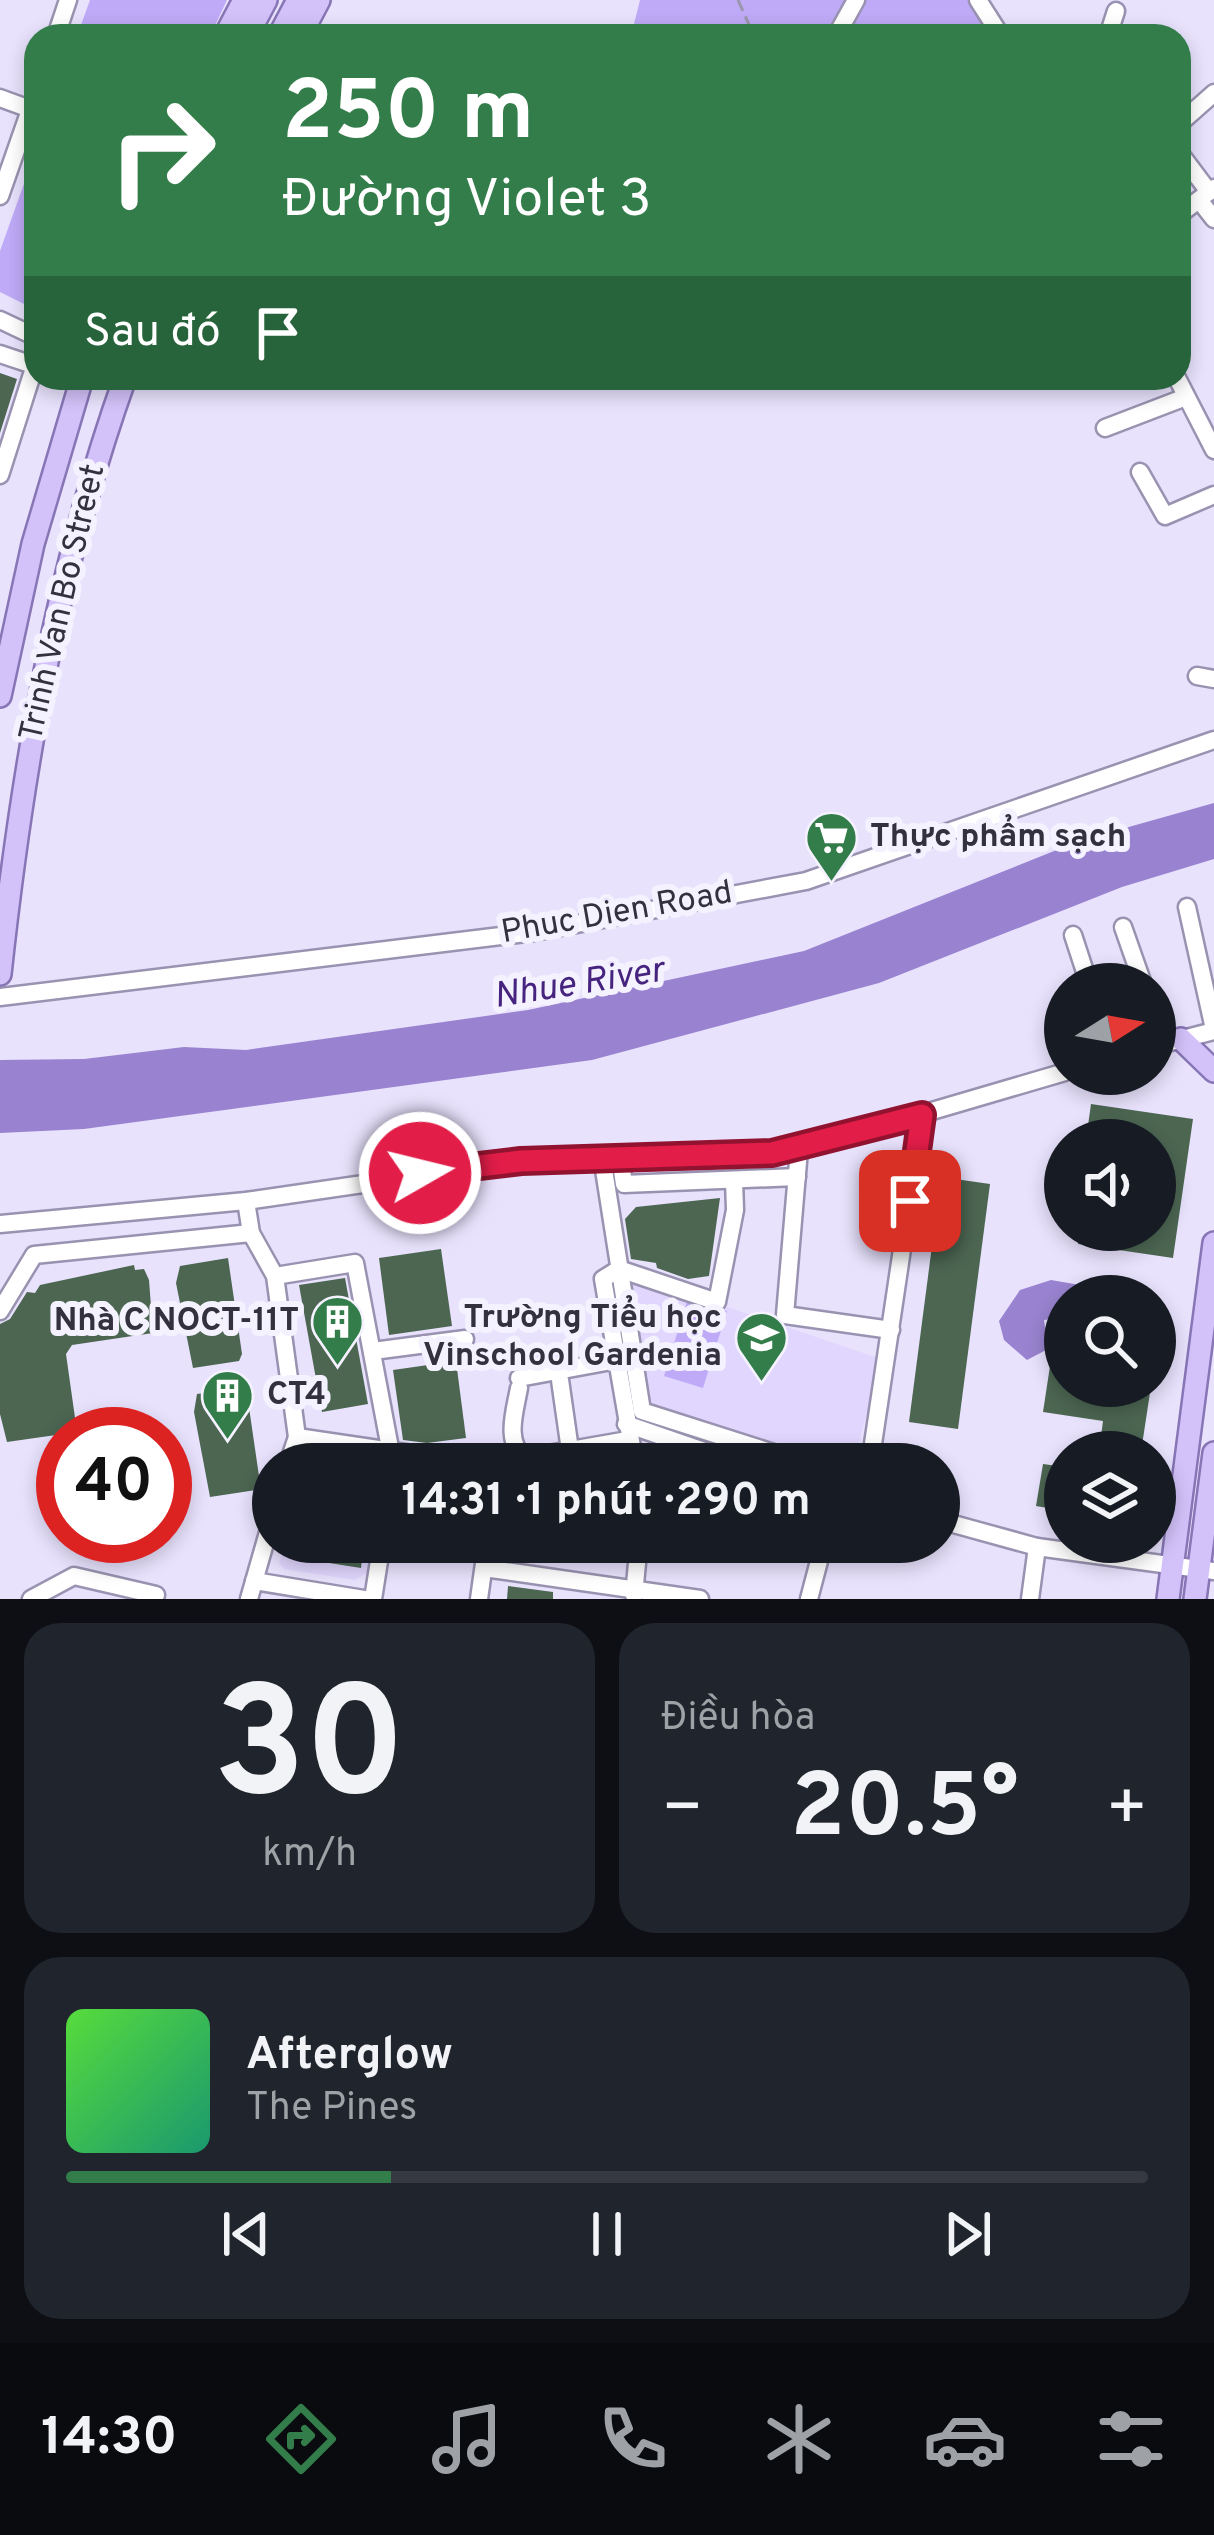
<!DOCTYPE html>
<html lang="vi">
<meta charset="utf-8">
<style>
:root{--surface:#171b24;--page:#20242c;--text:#f1f3f6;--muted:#9ea1a6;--line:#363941;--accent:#337d4a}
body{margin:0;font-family:Overpass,sans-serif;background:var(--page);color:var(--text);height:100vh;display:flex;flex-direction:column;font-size:45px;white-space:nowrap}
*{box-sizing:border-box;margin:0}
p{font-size:39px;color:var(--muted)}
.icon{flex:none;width:66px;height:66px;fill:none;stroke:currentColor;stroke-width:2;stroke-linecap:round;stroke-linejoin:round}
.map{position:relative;height:1599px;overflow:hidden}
.details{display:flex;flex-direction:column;gap:24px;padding:24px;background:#0d0f14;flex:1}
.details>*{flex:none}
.top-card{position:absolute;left:24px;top:24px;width:1167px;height:366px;border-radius:36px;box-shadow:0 6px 18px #0003;background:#337d4a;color:#fff;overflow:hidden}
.needle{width:78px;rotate:79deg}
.buttons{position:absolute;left:1044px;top:963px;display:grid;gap:24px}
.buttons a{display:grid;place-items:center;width:132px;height:132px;border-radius:50%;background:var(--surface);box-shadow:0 6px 18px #0003;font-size:60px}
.speed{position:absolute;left:36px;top:1407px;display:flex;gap:24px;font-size:60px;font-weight:700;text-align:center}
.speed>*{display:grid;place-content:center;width:156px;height:156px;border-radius:50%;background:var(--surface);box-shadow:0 6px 18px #0003;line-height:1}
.speed .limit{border:18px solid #d22;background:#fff;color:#111}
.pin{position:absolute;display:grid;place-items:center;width:102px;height:102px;color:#fff;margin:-51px;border-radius:24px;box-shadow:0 6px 18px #0006}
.me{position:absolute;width:132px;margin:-66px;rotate:82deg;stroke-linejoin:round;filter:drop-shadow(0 0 9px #0008)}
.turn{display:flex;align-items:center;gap:42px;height:252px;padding:0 60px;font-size:54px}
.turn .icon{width:156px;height:156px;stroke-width:2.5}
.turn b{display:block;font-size:84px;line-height:102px}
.then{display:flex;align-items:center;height:114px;padding:0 60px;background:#0003;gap:24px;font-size:45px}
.big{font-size:90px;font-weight:700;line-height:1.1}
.details .tile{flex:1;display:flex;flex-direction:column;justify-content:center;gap:18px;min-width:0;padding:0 42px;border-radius:36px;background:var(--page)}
.details .dial{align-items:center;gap:0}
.dial b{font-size:156px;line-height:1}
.song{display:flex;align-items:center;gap:36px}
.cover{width:144px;height:144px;border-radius:18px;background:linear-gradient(135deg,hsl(110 70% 55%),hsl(160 70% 35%))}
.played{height:12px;border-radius:6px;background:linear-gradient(90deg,var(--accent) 30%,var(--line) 30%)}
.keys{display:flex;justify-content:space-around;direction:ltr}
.heat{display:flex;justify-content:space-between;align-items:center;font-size:66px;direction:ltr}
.details .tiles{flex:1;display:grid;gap:24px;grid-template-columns:1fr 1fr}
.tile:last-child{grid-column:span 2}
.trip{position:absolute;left:252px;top:1443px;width:708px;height:120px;border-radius:60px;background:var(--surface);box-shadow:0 6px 18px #0003;font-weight:700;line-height:120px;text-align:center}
.menu{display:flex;height:192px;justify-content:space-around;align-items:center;background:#090b0e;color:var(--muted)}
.menu .icon{width:84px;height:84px}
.menu .current{color:var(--accent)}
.menu b{font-size:54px;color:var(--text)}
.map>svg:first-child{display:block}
</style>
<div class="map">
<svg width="1214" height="1599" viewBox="0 0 1214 1599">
<rect width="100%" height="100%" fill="#e8e2fd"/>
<!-- built -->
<g fill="#e0d6fe">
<polygon points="629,1274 881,1359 855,1458 829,1464 652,1409"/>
<polygon points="286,1542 372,1542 367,1573 355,1580 284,1569 279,1563"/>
</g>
<!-- green -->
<g fill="#beaaf7">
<polygon points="90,0 227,0 210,36 77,36"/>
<polygon points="640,0 979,0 1001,36 631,36"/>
<polygon points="36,150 36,310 0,292 0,251"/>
<polygon points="688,1298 727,1311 703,1388 664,1376"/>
</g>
<!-- water -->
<g fill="#9983d0">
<polygon points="1214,803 1214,859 1122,887 879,983 592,1060 84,1129 0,1133 0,1060 84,1059 184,1047 246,1050 528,1010 804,951 1079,841"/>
<polygon points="1051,1280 1080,1285 1095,1296 1065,1296 1065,1338 1052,1319 1044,1320 1048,1349 1027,1360 1004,1340 999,1321 1020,1290"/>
</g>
<!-- building -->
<g fill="#4c6652">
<polygon points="0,373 17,379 0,433"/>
<polygon points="1091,1104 1193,1119 1173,1258 1078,1244 1080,1230 1155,1230 1155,1140 1086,1140"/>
<polygon points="941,1177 990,1184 958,1429 909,1422"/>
<polygon points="720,1198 709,1276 688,1279 657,1268 656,1263 631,1259 625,1219 636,1207"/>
<polygon points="441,1249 452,1326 389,1335 379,1258"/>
<polygon points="228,1258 242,1354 239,1361 193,1368 176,1283 180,1266"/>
<polygon points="134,1265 135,1270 144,1269 149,1280 153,1333 72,1345 66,1354 77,1432 7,1442 0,1414 0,1324 10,1319 27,1292 35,1293 40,1285"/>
<polygon points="345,1278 368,1404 322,1412 299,1285"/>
<polygon points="456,1361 466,1438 427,1443 403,1440 393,1370"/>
<polygon points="1050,1366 1065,1368 1065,1386 1151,1386 1141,1452 1099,1452 1103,1421 1043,1412"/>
<polygon points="246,1387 260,1483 256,1490 210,1497 194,1412 197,1394"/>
<polygon points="1043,1464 1065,1467 1065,1511 1036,1506"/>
<polygon points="293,1542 364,1542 361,1568 291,1557"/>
<polygon points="508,1586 553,1592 553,1599 507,1599"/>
</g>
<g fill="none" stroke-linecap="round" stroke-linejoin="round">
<defs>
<g id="minor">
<polyline points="978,0 1001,36"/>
<polyline points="56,36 68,0"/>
<polyline points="836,36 856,0"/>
<polyline points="1108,36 1116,11"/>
<polyline points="0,98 30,109"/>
<polyline points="1179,124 1214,93"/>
<polyline points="1179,152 1209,192"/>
<polyline points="0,196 36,93"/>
<polyline points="1199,200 1214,219"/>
<polyline points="1179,215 1214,188"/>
<polyline points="0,320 36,337"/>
<polyline points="0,354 36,366"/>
<polyline points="1177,378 1214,450"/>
<polyline points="1105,428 1186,397"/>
<polyline points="1140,472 1165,516 1214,495"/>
<polyline points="0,475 35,365"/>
<polyline points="1197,676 1214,679"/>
<polyline points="1187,907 1214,1029"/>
<polyline points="1123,927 1143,984"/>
<polyline points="1073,935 1089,984"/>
<polyline points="0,997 534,932 806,881 1214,740"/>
<polyline points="1155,1018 1164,1043"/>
<polyline points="1155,1046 1214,1031"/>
<polyline points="799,1150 785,1315 891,1330"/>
<polyline points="602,1157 642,1411 808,1464"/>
<polyline points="620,1157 624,1184 797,1177"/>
<polyline points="246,1201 251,1233 275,1276 297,1437 288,1464"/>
<polyline points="0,1224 246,1201 521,1161 746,1156 799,1150 1065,1072"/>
<polyline points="619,1269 717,1302 735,1210 734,1180"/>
<polyline points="619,1269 603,1279 635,1464"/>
<polyline points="275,1276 355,1263 393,1464"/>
<polyline points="0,1311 34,1255 251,1233"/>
<polyline points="373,1351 465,1339"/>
<polyline points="519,1378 617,1360"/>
<polyline points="560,1380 570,1450"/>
<path d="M519,1388c-4,23 -15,54 6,70l103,-18"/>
<polyline points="626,1424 742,1464"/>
<polyline points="297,1437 480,1464"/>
<polyline points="870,1464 922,1115"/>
<polyline points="939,1520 1037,1547 1214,1571"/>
<polyline points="484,1568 700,1599"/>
<polyline points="254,1581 364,1599"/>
<polyline points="634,1595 639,1542"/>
<polyline points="31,1599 74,1576 156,1595"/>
<polyline points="249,1599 273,1515"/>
<polyline points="373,1599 382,1542"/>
<polyline points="479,1599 487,1542"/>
<polyline points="809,1599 824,1542"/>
<polyline points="1030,1599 1037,1547"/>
</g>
<g id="major">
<polyline points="225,36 244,0"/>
<polyline points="247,36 266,0"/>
<polyline points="279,36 298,0"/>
<polyline points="300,36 319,0"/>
<polyline points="0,696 33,544 82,378"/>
<path d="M0,974c22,-203 56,-403 125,-596"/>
<polyline points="1181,1039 1214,1071"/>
<polyline points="1168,1599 1214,1243"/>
<polyline points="1195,1599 1214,1453"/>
</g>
</defs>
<!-- minor casing -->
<use href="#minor" stroke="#9992b0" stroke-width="21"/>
<!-- major casing -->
<use href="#major" stroke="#8775b5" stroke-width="26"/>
<!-- path -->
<polyline stroke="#9b96ab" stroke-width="3" stroke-dasharray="12 6" stroke-linecap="butt" points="738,0 754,36"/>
<!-- minor -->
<use href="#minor" stroke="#fff" stroke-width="16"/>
<!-- major -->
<use href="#major" stroke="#d2c2f9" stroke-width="21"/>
</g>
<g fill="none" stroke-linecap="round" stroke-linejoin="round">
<defs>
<polyline id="route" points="420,1173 521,1161 772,1153 922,1115 910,1201"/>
</defs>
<!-- route casing -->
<use href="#route" stroke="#92132f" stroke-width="30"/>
<!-- route -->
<use href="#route" stroke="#e11d48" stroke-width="21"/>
</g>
<!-- icons -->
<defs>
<symbol id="supermarket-pin" viewBox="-11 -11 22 30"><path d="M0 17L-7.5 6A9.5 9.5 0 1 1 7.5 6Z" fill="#337d4a" stroke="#f5f2ff"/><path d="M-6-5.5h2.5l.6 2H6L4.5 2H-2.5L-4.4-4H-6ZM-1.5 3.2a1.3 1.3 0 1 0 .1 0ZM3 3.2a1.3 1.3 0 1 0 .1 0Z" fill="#fff"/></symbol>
<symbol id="building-pin" viewBox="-11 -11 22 30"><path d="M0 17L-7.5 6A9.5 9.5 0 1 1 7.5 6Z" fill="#337d4a" stroke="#f5f2ff"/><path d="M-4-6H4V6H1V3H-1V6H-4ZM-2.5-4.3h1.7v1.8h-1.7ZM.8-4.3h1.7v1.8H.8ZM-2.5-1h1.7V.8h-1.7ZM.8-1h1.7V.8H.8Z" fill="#fff"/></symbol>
<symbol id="school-pin" viewBox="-11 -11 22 30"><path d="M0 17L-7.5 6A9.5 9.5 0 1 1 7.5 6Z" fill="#337d4a" stroke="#f5f2ff"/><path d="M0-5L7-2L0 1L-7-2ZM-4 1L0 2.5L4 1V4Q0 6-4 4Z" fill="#fff"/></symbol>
</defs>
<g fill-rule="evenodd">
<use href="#supermarket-pin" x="802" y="808" width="59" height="81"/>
<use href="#building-pin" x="308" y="1292" width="59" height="81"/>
<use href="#school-pin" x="732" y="1308" width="59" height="81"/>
<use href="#building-pin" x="198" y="1366" width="59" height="81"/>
</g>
<g text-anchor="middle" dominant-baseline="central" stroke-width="12" stroke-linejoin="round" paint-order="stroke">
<!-- street labels -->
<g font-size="33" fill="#34313e" stroke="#f5f2ff">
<text transform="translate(64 603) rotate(-77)">Trinh Van Bo Street</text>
<text transform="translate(617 914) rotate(-10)">Phuc Dien Road</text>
</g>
<!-- poi labels -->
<g font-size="33" font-weight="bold" fill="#34313e" stroke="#f5f2ff" text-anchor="start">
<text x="870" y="838">Thực phẩm sạch</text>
<text x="722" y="1319" text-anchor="end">Trường Tiểu học<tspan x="722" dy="38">Vinschool Gardenia</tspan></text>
<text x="299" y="1322" text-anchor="end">Nhà C NOCT-11T</text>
<text x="267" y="1396">CT4</text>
</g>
<!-- water labels -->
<g font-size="36" font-style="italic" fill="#46237e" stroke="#f5f2ff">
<text transform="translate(579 985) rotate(-9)">Nhue River</text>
</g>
</g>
</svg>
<div class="buttons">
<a><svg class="needle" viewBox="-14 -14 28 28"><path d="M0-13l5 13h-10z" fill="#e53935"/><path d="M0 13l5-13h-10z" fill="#9ea1a6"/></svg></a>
<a><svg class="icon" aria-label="sound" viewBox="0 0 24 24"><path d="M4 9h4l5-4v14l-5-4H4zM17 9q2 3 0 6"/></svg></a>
<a><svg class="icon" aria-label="search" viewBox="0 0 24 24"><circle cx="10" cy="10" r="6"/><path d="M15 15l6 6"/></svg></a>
<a><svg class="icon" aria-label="layers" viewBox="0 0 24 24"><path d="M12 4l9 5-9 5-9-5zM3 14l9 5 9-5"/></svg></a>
</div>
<div class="speed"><div class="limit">40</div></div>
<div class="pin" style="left:910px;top:1201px;background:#d93025"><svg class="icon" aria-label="arrive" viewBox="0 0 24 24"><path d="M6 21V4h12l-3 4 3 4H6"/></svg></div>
<svg class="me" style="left:420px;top:1173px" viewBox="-20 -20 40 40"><circle r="17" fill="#e11d48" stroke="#fff" stroke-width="3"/><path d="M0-11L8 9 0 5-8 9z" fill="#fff"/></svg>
<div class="trip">14:31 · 1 phút · 290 m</div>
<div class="top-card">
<div class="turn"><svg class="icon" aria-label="right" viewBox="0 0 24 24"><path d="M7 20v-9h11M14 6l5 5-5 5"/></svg><div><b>250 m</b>Đường Violet 3</div></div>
<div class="then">Sau đó<svg class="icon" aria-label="arrive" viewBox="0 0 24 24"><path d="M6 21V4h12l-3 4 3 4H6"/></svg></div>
</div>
</div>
<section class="details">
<div class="tiles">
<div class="tile dial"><b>30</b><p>km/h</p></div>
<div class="tile"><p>Điều hòa</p>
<div class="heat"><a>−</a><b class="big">20.5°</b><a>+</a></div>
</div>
<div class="tile">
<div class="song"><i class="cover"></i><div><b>Afterglow</b><p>The Pines</p></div></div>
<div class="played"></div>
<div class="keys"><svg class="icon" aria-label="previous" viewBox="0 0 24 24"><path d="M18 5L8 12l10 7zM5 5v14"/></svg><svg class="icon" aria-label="pause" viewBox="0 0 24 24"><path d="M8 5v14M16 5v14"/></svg><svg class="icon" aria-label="next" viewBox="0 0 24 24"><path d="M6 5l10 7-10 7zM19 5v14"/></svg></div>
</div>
</div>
</section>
<nav class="menu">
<b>14:30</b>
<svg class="icon current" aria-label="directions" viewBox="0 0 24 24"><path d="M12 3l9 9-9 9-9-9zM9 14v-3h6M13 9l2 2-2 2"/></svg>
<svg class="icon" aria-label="music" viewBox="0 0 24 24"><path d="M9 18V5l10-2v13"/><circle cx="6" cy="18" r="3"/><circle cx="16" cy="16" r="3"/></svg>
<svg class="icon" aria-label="phone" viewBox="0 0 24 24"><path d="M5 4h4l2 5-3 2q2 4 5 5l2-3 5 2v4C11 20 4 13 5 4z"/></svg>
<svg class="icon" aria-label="climate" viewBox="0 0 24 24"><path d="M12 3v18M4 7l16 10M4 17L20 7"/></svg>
<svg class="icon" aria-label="car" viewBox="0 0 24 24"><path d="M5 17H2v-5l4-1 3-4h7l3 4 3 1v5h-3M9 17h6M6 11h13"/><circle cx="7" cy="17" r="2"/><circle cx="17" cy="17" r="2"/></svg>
<svg class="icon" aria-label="filters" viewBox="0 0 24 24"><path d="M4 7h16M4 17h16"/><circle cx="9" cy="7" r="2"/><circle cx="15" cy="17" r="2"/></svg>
</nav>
